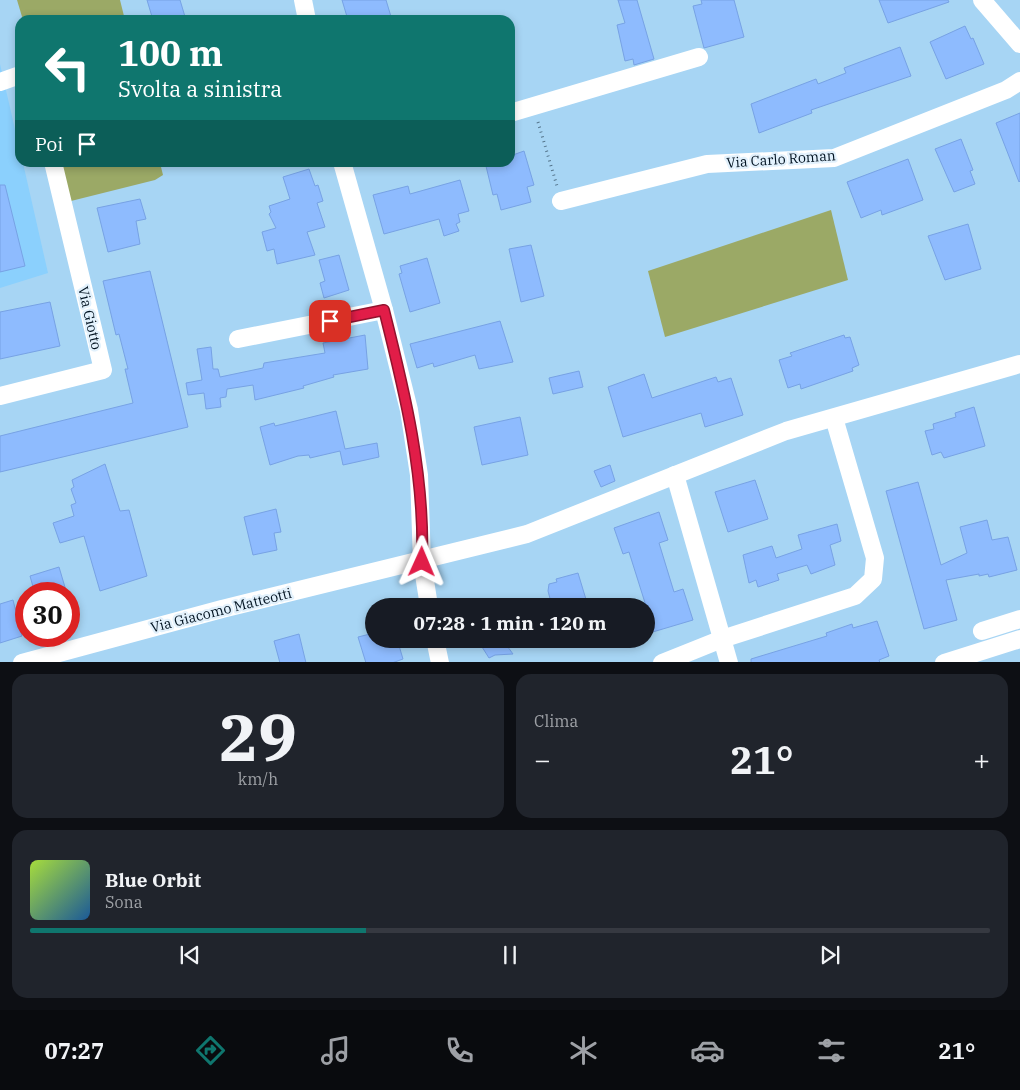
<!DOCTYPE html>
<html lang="it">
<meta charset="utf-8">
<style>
:root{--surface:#171b24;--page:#20242c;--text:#f1f3f6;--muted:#9ea1a6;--line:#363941;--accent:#0f766e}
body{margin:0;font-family:"IBM Plex Serif",serif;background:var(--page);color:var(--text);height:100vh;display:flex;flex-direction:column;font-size:19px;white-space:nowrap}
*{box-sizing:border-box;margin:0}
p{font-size:16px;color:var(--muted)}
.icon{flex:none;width:28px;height:28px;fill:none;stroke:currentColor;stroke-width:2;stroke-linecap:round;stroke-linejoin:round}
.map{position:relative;height:662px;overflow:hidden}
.panel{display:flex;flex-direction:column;gap:12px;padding:12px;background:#0d0f14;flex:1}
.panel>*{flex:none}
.top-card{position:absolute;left:15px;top:15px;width:500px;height:152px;border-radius:15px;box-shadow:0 2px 8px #0003;background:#0f766e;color:#fff;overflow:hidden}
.speed{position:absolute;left:15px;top:582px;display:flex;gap:10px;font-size:25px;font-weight:700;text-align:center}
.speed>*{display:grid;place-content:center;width:65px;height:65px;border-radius:50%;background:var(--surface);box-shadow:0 2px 8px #0003;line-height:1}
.speed .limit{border:8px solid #d22;background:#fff;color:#111}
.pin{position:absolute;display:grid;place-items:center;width:42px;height:42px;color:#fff;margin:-21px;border-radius:10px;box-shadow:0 2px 8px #0006}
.me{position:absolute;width:55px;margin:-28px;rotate:1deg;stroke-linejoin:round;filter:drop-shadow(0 0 4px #0008)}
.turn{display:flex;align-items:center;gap:18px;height:105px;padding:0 20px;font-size:22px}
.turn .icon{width:65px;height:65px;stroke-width:2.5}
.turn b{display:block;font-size:35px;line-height:42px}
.then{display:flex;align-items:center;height:48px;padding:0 20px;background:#0003;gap:10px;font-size:19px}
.big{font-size:38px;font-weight:700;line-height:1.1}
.panel .tile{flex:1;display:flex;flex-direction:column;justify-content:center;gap:8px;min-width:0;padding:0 18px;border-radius:15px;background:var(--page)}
.panel .dial{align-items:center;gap:0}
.dial b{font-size:65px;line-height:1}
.song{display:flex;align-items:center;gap:15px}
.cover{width:60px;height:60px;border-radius:8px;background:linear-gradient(135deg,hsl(80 70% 55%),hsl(210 70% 35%))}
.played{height:5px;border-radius:2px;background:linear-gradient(90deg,var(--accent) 35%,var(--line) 35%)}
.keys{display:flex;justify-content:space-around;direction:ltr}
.heat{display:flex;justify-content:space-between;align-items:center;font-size:28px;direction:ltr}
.panel .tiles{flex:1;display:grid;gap:12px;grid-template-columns:1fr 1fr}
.tile:last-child{grid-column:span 2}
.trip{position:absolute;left:365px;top:598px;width:290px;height:50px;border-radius:25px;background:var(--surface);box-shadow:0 2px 8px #0003;font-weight:700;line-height:50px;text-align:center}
.menu{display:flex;height:80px;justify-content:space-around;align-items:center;background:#090b0e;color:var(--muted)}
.menu .icon{width:35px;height:35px}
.menu .on{color:var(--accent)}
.menu b{font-size:22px;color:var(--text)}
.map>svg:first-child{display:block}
</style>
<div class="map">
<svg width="1020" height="663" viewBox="0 0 1020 663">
<rect width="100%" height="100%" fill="#a7d5f4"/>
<!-- built -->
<polygon fill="#8bd0fd" points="0,64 20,151 20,162 23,163 48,273 0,288"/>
<!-- green -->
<g fill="#9ba966">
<polygon points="17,0 120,0 125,20 23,20"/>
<polygon points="61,163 160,163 163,175 155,180 71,201"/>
<polygon points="831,210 848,280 665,337 648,271"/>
</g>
<!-- building -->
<g fill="#8ebbfe" stroke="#77a2e4">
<polygon points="147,0 180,0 186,20 153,20"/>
<polygon points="342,0 386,0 392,20 348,20"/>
<polygon points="618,0 637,0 654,59 634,65 633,59 625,61 617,25 625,23"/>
<polygon points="701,0 734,0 744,37 704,48 693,6 702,4"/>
<polygon points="879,0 948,0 949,2 888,23"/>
<polygon points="965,26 971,39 973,38 984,64 946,79 930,42"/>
<polygon points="900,47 911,76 811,110 812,113 759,133 751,104 816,79 818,84 846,73 844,68"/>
<polygon points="1020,113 1020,181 1019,182 996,123"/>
<polygon points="961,139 973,170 970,171 975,184 954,192 935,149"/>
<polygon points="524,151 534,185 527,187 531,202 501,210 497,194 493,195 485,162 510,162 510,156"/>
<polygon points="908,159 923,200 882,215 881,210 861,218 847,182"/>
<polygon points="309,169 315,186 318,185 323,201 317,203 325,227 307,232 315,255 277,264 274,249 267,251 262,232 276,228 269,214 271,212 269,206 290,199 283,177"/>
<polygon points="460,180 469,211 458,214 460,222 456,224 459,231 444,236 439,219 384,234 373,195 408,186 410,194"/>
<polygon points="0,185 5,185 25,266 0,272"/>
<polygon points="140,199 146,219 136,221 140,244 108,252 97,208"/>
<polygon points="968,224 981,269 945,280 928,236"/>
<polygon points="531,245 544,296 521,302 509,249"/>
<polygon points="339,255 349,290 324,298 320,283 325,281 319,260"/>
<polygon points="427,258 440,303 410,312 399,274 402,273 400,266"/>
<polygon points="150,271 188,427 0,472 0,436 133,403 125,369 128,369 119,334 116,335 103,281"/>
<polygon points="50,302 60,346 0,359 0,312"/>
<polygon points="500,321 513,362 479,369 475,355 434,367 433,363 417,368 410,344"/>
<polygon points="365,335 368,369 333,375 334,377 303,386 304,388 255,400 253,385 227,389 226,397 220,398 221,407 206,409 204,393 188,395 186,383 202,380 197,349 211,347 213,369 218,369 220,377 263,368 264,363 325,353 323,343"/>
<polygon points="844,335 845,338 850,337 859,365 852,368 853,371 801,389 800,384 788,388 779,360 792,356 790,353"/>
<polygon points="579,371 583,387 553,394 549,378"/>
<polygon points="644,374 652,398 716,377 718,382 731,378 743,415 705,427 701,413 623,437 608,387"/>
<polygon points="974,407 985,446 944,458 941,452 932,455 925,431 934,429 933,424 956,417 955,413"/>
<polygon points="336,411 345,449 377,443 379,457 343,465 340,451 310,458 309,455 298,456 270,465 260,427 274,423 275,426"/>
<polygon points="520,417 528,455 482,465 474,427"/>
<polygon points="105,464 120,511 129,510 147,576 100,591 84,536 60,543 53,523 74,516 71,505 76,503 71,489 74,487 72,480"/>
<polygon points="610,465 615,481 601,487 594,471"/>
<polygon points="755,480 768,519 728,532 715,492"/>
<polygon points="918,482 941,565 967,553 960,527 987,520 992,540 1008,537 1017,570 989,577 988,574 979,576 979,574 946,580 957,620 924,629 886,491"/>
<polygon points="276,509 281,532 274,533 277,550 253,555 244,517"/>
<polygon points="659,512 668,540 659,543 674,592 683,589 693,620 646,634 646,606 629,552 623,554 614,528"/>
<polygon points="837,524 841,541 830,545 835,565 811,574 807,565 777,574 779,580 758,587 756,580 749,583 743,555 772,546 776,558 802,549 798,535"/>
<polygon points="59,567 67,594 35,594 30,576"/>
<polygon points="578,573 588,606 552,606 548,591 549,584 557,582 556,579"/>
<polygon points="13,600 22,636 0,643 0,604"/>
<polygon points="877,621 889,656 879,660 880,663 751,663 751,659 827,636 826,633 852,624 853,628"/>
<polygon points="374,633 374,639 397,639 403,659 392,663 366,663 358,637"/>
<polygon points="299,634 306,663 280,663 274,641"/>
<polygon points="477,639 502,639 513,654 495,655 489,658"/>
</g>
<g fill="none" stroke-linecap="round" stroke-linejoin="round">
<!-- path -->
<polyline stroke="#55758c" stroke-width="3" stroke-dasharray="1 4" stroke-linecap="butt" points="538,122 557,186"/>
<!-- street -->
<g stroke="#fff" stroke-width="18">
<polyline points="303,0 307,20"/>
<polyline points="982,0 1020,44"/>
<polyline points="0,82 17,76 20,78"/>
<polyline points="510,113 699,57"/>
<polyline points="342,162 384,310 409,410 419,475 422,562 429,606"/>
<polyline points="561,201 707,164 834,158 1006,90 1020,81"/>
<polyline points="238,339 384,310"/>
<polyline points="0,396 103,370 53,162"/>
<polyline points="675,475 729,663"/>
<polyline points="982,631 1020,619"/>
<polyline points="435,639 440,663"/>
<polyline points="22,663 222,609 527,534 786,431 1020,364"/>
<polyline points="662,663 722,639 855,596 873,579 875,558 834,418"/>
<polyline points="944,663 1020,639"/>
</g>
</g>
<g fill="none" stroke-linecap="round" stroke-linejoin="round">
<defs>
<path id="route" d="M330,321l54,-11c21,83 41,165 38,252"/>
</defs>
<!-- route casing -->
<use href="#route" stroke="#92132f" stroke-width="12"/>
<!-- route -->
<use href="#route" stroke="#e11d48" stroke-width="9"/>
</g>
<g text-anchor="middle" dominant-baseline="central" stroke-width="4.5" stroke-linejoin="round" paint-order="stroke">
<!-- street labels -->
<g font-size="14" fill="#001220" stroke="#e2f1fc">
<text transform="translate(781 159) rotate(-4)">Via Carlo Roman</text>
<text transform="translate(90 318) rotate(77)">Via Giotto</text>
<text transform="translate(221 610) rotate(-14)">Via Giacomo Matteotti</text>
</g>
</g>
</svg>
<div class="speed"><div class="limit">30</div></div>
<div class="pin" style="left:330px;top:321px;background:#d93025"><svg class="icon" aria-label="arrive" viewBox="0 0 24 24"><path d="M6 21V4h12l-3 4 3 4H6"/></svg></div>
<svg class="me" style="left:422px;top:562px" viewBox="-20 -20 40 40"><path d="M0-17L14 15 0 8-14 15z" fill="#e11d48" stroke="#fff" stroke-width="4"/></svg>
<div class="trip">07:28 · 1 min · 120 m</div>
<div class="top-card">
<div class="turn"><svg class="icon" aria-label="left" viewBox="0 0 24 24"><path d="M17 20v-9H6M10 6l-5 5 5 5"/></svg><div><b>100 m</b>Svolta a sinistra</div></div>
<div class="then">Poi<svg class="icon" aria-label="arrive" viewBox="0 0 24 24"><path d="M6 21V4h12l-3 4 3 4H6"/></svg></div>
</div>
</div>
<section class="panel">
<div class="tiles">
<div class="tile dial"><b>29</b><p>km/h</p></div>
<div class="tile"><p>Clima</p>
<div class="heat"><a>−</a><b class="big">21°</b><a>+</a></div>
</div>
<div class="tile">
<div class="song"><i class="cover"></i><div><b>Blue Orbit</b><p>Sona</p></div></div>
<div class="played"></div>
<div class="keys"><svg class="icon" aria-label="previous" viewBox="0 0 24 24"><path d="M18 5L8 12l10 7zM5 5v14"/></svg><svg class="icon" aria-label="pause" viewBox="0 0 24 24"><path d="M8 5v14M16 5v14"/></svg><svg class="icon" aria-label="next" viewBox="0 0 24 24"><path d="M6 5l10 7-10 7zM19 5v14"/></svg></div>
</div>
</div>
</section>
<nav class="menu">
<b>07:27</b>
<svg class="icon on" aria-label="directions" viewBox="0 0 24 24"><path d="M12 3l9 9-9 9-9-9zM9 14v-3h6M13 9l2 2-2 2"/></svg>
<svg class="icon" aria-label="music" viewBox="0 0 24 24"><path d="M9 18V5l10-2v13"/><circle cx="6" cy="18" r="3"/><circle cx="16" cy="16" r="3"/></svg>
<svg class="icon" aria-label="phone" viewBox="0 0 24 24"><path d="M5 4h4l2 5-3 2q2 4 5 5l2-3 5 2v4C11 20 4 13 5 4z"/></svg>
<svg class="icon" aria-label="climate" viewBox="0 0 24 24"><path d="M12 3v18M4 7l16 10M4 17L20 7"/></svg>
<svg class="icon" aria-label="car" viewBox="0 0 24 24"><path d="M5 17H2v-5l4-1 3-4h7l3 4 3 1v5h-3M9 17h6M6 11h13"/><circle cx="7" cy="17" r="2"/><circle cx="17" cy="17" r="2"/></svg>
<svg class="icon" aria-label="filters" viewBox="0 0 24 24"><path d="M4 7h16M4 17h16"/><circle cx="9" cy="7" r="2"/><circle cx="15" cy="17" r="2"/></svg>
<b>21°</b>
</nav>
